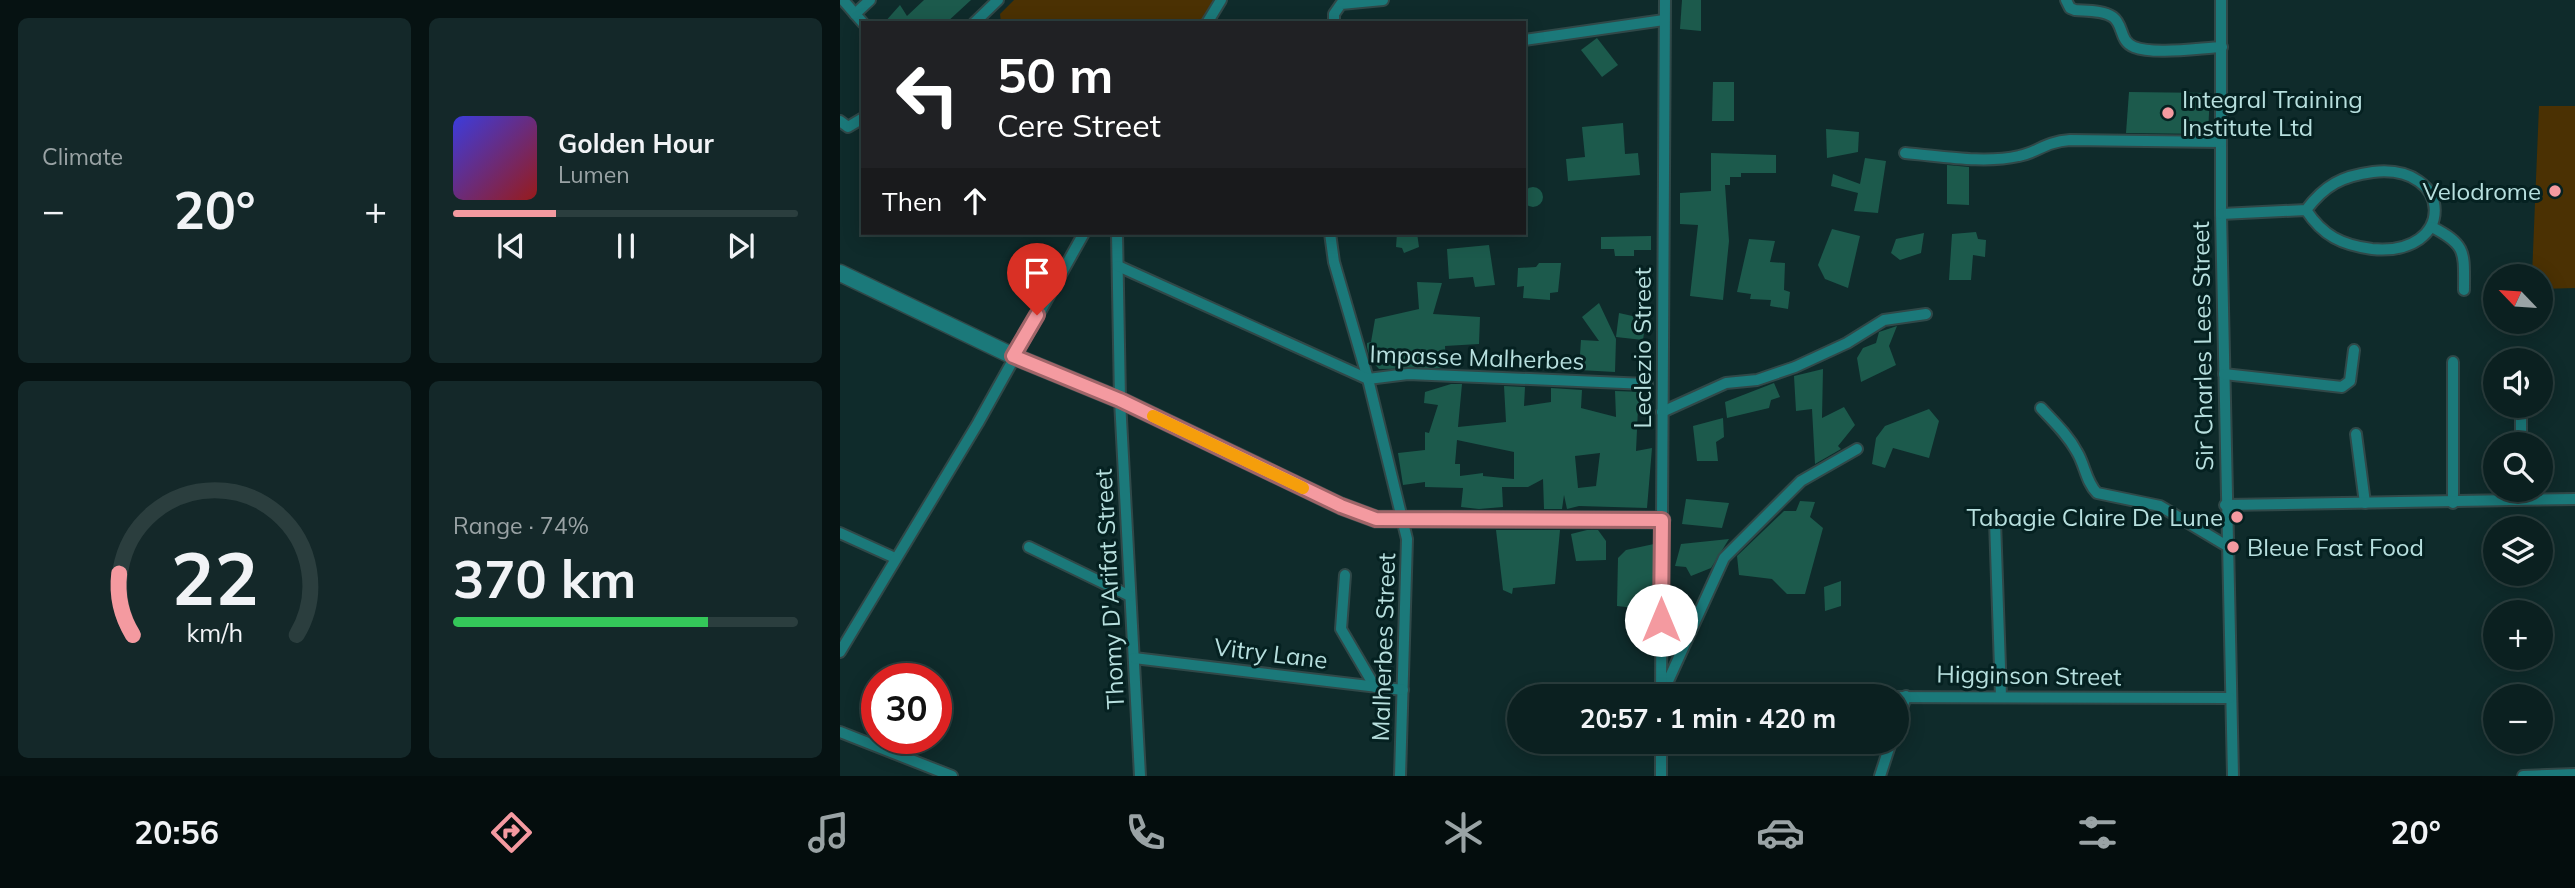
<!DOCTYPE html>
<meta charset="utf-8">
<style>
:root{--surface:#0b2020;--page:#142829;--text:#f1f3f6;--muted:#9aa3a5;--line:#2b3e3e;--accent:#f49aa0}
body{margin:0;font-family:Mulish,sans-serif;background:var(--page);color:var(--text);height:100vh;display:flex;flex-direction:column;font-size:26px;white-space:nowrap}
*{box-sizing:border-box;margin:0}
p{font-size:23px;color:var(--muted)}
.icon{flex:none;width:38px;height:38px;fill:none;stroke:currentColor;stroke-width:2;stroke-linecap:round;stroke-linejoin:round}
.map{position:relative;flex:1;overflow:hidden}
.drawer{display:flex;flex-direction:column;gap:18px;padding:18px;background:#061212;width:840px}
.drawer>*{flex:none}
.top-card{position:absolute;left:21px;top:21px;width:665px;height:214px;border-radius:0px;box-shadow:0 4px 18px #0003,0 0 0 2px var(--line);background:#202124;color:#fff;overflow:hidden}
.needle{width:46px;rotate:295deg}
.controls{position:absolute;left:1643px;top:264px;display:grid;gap:14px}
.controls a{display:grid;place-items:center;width:70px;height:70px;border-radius:50%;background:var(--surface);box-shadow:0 4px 18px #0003,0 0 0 2px var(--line);font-size:35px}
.speed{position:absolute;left:21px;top:663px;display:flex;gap:14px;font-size:35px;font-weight:700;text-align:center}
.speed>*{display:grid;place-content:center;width:91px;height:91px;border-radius:50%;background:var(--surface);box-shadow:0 4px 18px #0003,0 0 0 2px var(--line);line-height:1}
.speed .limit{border:10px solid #d22;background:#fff;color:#111}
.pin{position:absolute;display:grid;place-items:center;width:60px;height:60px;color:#fff;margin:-72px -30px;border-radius:50% 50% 50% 0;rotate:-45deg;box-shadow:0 0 7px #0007}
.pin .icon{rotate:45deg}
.me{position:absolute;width:77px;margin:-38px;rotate:0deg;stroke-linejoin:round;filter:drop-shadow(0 0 5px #0008)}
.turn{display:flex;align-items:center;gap:24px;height:147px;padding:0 21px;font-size:32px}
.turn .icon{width:91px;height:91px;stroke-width:2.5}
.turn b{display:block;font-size:49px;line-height:60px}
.then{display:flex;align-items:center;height:66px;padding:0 21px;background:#0003;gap:14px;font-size:26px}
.big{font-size:52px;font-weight:700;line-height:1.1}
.drawer .card{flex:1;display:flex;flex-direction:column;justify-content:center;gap:10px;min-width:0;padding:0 24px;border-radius:10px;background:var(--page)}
.drawer .dial{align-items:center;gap:0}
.dial svg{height:182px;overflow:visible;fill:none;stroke:var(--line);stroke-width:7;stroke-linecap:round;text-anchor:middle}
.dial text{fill:var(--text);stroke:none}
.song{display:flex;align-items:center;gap:21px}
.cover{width:84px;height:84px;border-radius:10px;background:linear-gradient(135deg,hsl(240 70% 55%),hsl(0 70% 35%))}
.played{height:7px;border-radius:4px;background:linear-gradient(90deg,var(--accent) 30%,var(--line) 30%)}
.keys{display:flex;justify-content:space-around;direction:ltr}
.heat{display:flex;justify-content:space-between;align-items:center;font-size:38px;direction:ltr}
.charge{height:10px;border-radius:5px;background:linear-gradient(90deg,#34c759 74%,var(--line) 0)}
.drawer .tiles{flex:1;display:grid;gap:18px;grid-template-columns:repeat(2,1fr)}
.trip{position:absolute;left:667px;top:684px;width:402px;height:70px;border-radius:35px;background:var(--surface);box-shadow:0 4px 18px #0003,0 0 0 2px var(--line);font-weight:700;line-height:70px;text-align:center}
.tab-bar{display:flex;height:112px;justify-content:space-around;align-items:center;background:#040d0d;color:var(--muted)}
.tab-bar .icon{width:49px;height:49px}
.tab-bar .active{color:var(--accent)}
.tab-bar b{font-size:32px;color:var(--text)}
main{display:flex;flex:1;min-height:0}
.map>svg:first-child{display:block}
</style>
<main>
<section class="drawer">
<div class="tiles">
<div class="card"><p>Climate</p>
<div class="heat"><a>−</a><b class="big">20°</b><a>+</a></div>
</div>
<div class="card">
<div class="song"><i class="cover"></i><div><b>Golden Hour</b><p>Lumen</p></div></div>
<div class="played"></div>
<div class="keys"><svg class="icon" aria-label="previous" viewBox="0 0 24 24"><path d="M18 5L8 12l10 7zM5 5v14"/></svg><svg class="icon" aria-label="pause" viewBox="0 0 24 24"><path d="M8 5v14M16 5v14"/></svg><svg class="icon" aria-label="next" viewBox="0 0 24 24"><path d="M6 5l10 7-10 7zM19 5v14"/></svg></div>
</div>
<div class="card dial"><svg viewBox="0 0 100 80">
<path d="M14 69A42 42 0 1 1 86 69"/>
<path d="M14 69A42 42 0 0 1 8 42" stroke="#f49aa0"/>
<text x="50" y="56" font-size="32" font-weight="700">22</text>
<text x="50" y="72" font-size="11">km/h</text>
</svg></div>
<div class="card"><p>Range · 74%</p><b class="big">370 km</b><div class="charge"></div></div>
</div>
</section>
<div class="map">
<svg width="1735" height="776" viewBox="0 0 1735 776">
<rect width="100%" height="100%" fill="#0f2b2b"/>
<!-- green -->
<g fill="#4b3103">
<polygon points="174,0 376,0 371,23 161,23 160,14"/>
<polygon points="1699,106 1735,106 1735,288 1701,289 1701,276 1692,276"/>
</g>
<!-- building -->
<g fill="#1c5a4c" fill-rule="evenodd">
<polygon points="84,0 131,0 106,23 44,23 60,5 67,16"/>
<polygon points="842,0 861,0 861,31 840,29"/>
<polygon points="757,38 778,65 762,77 741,50"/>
<polygon points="873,82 894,82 894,121 872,121"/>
<polygon points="1289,92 1370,93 1368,134 1286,133"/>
<polygon points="783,123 785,154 798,153 800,175 728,181 726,159 745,157 742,127"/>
<polygon points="986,129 1019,132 1018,152 987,158"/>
<polygon points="871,153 936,155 936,173 901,173 901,177 890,177 890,185 885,185 889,241 883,300 850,296 858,225 840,224 840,193 871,191"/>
<polygon points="1025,158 1046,161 1038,213 1014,211 1018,193 991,186 993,174 1020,184"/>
<polygon points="1107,165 1129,167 1129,205 1107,204"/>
<circle cx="693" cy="197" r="10"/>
<polygon points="992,229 1020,236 1008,288 985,279 978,265"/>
<polygon points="1136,232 1138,239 1146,240 1145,257 1133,255 1131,280 1109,280 1112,234"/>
<polygon points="557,233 577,233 579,247 564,253 562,248 556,247"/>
<polygon points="1084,233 1081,253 1060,260 1051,253 1056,239"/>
<polygon points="811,236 811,250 794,250 794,256 775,256 774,249 761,249 761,237"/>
<polygon points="909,239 935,241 930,262 945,263 944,290 950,292 948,309 930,306 931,300 910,299 911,294 897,292"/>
<polygon points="649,245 655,285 635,287 633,277 609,279 607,249"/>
<polygon points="699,263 721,263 718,292 710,293 710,300 683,298 684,286 677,287 678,268 696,267"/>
<polygon points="577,282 602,283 593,314 640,317 639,344 605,346 606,368 539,369 530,359 527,347 527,343 531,342 535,319 579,309"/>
<polygon points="759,303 776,339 775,372 739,370 741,340 759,341 742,317"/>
<polygon points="779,313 806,319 803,340 776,337"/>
<polygon points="1057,326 1049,346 1056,365 1021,382 1017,358 1023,348 1036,343 1039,332"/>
<polygon points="983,369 982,418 1004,407 1015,425 998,446 1001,449 975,464 972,409 956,411 954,376"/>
<polygon points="934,383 940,397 931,400 929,408 887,418 885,402"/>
<path d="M611,384h11l-4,43 48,-5 -2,-36 21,1 -1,19 27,-4v-14l31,2 -1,18 35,9 -1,-26 28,1v16h-5l-2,43 16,-3 -5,60 -68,-2 -12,3 -3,-14 -2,14h-18l-1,-30 -15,8h-26l1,20 -24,2 -18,-2 2,-19 -38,-1v-5l-22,3 -5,-32 27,-3v-18l4,1 9,-28 -14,-2 1,-11zM617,440l57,12v27l-31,-3v-3l-23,3v-12h-5zM760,453l-4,33 -18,2 -3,-32z"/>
<polygon points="1089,409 1099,421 1089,458 1053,448 1045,468 1032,464 1036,438 1045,426"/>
<polygon points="883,418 884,437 876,442 878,461 857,461 853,426"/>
<polygon points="846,499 889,503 882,528 842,524"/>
<polygon points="960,501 975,502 970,517 983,528 965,594 947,594 932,579 899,575 897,556 944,511 956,511"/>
<polygon points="656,530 720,530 715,584 673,588 672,594 663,590"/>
<polygon points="747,530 758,530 766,541 766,560 736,561 731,534"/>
<polygon points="889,539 871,568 851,576 846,567 835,566 841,544"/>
<polygon points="814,544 812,610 777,606 778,558 786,550"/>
<polygon points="1001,581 1001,606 985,611 984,587"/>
</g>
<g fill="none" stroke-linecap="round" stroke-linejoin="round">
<defs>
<g id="street">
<polyline points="3,0 23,23"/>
<path d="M1226,0l4,8 5,2c12,1 28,0 38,7 11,8 6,24 21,30 20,8 65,1 88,0"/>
<polyline points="1381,0 1381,214 1393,776"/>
<polyline points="15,14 30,0"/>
<polyline points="134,23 158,0"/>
<polyline points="367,23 381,0"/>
<polyline points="494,23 494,14 501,4 543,0"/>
<polyline points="684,40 824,20"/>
<polyline points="0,121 8,127 23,118"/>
<path d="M1065,153c36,3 79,11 114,3 20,-4 25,-14 51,-16l151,2"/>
<path d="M1381,214l85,-4c19,-25 36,-34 67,-38 81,-9 84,85 -1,77 -30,-4 -49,-13 -66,-39"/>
<path d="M1592,227c35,18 32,25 32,63"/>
<polyline points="277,233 280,400 300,776"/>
<polyline points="490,233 494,262 528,379 567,539 560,776"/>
<polyline points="278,266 528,379 568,374 807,384"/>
<polyline points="1613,362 1613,503"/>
<polyline points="1384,374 1502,387 1510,381 1514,350"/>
<polyline points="1681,406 1681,444"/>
<path d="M1201,408c13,14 27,27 36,44 8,13 9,30 20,41l63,13 67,40"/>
<polyline points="822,412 886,383 917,380 955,367 1007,343 1044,320 1086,314"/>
<polyline points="1516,434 1525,503"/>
<polyline points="1385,505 1735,499"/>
<polyline points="1155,521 1161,697"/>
<polyline points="0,533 55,558"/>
<polyline points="189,547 290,596"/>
<polyline points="505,575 501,629 535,687"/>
<polyline points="0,652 138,423 244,233"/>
<polyline points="294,658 563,690"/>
<polyline points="824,690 884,558 961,481 1017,449"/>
<polyline points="712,696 1390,698"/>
<polyline points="821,696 825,0"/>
<polyline points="1057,724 1066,696"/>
<polyline points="0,732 112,776"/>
<polyline points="821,776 821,742"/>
<polyline points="1040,776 1051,742"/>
<polyline points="1683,776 1735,774"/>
</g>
<polyline id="secondary" points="0,273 173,356 280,400 501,506 536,519 822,520"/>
</defs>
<!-- street casing -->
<use href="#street" stroke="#304848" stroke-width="14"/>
<!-- secondary casing -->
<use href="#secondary" stroke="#304848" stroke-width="19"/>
<!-- street -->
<use href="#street" stroke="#1b797a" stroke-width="10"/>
<!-- secondary -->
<use href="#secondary" stroke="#1b797a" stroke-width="16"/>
</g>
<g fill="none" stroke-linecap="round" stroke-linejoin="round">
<defs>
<polyline id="route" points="197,315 173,356 280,400 501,506 536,519 822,520 821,620"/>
</defs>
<!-- route casing -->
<use href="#route" stroke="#9f6468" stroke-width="18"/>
<!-- route -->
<use href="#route" stroke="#f49aa0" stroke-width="12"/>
<!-- slow -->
<polyline stroke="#f59e0b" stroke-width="12" points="313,416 463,488"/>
</g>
<!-- markers -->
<g fill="#f49aa0" stroke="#052121" stroke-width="2.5">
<circle cx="1328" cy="113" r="7"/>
<circle cx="1715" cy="191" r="7"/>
<circle cx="1397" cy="517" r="7"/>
<circle cx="1393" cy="547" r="7"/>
</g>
<g text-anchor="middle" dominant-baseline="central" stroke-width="6" stroke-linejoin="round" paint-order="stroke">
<!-- poi labels -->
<g font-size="24" fill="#b7dfde" stroke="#052121" text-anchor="start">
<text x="1342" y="99">Integral Training<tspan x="1342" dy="28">Institute Ltd</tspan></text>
<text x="1701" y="191" text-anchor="end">Velodrome</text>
<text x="1383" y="517" text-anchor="end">Tabagie Claire De Lune</text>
<text x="1407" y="547">Bleue Fast Food</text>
</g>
<!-- street labels -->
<g font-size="24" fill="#b7dfde" stroke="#052121">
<text transform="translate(1362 346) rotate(-91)">Sir Charles Lees Street</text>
<text transform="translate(802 348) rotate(-90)">Leclezio Street</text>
<text transform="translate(637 357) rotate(2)">Impasse Malherbes</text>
<text transform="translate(269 589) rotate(-93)">Thomy D'Arifat Street</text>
<text transform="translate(543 647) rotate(-88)">Malherbes Street</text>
<text transform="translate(431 653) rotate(7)">Vitry Lane</text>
<text transform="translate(1189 675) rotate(1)">Higginson Street</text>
</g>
</g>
</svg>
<div class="controls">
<a><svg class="needle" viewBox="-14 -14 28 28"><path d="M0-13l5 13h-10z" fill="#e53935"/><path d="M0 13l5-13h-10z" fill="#9aa3a5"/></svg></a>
<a><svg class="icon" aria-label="sound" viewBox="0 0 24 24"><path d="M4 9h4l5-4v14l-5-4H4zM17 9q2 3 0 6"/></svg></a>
<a><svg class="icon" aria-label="search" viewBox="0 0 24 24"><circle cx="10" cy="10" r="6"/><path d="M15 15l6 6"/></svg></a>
<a><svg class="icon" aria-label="layers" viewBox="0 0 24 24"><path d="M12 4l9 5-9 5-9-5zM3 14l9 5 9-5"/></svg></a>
<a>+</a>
<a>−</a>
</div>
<div class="speed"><div class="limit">30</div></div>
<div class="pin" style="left:197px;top:315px;background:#d93025"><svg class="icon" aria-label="arrive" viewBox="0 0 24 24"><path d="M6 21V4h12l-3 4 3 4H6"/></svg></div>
<svg class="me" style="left:821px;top:620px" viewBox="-20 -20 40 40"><circle r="19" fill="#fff"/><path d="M0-13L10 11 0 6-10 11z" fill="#f49aa0"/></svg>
<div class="trip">20:57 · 1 min · 420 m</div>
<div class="top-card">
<div class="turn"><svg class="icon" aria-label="left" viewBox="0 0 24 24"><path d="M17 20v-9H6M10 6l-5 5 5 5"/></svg><div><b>50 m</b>Cere Street</div></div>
<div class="then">Then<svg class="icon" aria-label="ahead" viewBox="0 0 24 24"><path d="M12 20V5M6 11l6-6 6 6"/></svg></div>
</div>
</div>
</main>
<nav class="tab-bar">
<b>20:56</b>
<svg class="icon active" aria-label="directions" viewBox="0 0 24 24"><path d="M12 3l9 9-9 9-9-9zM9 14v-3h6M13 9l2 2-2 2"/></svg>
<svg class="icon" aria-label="music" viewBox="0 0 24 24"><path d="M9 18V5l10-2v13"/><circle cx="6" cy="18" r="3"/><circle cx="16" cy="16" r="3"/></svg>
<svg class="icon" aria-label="phone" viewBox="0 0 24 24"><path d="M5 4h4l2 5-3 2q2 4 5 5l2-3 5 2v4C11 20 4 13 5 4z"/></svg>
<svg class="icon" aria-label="climate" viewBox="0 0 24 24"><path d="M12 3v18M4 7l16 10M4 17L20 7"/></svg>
<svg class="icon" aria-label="car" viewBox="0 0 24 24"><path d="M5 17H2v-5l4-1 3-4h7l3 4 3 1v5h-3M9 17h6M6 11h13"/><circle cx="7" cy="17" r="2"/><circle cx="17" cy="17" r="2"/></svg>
<svg class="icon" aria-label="filters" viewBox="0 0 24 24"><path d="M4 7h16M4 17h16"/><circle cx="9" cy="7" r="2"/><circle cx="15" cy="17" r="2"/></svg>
<b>20°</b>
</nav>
